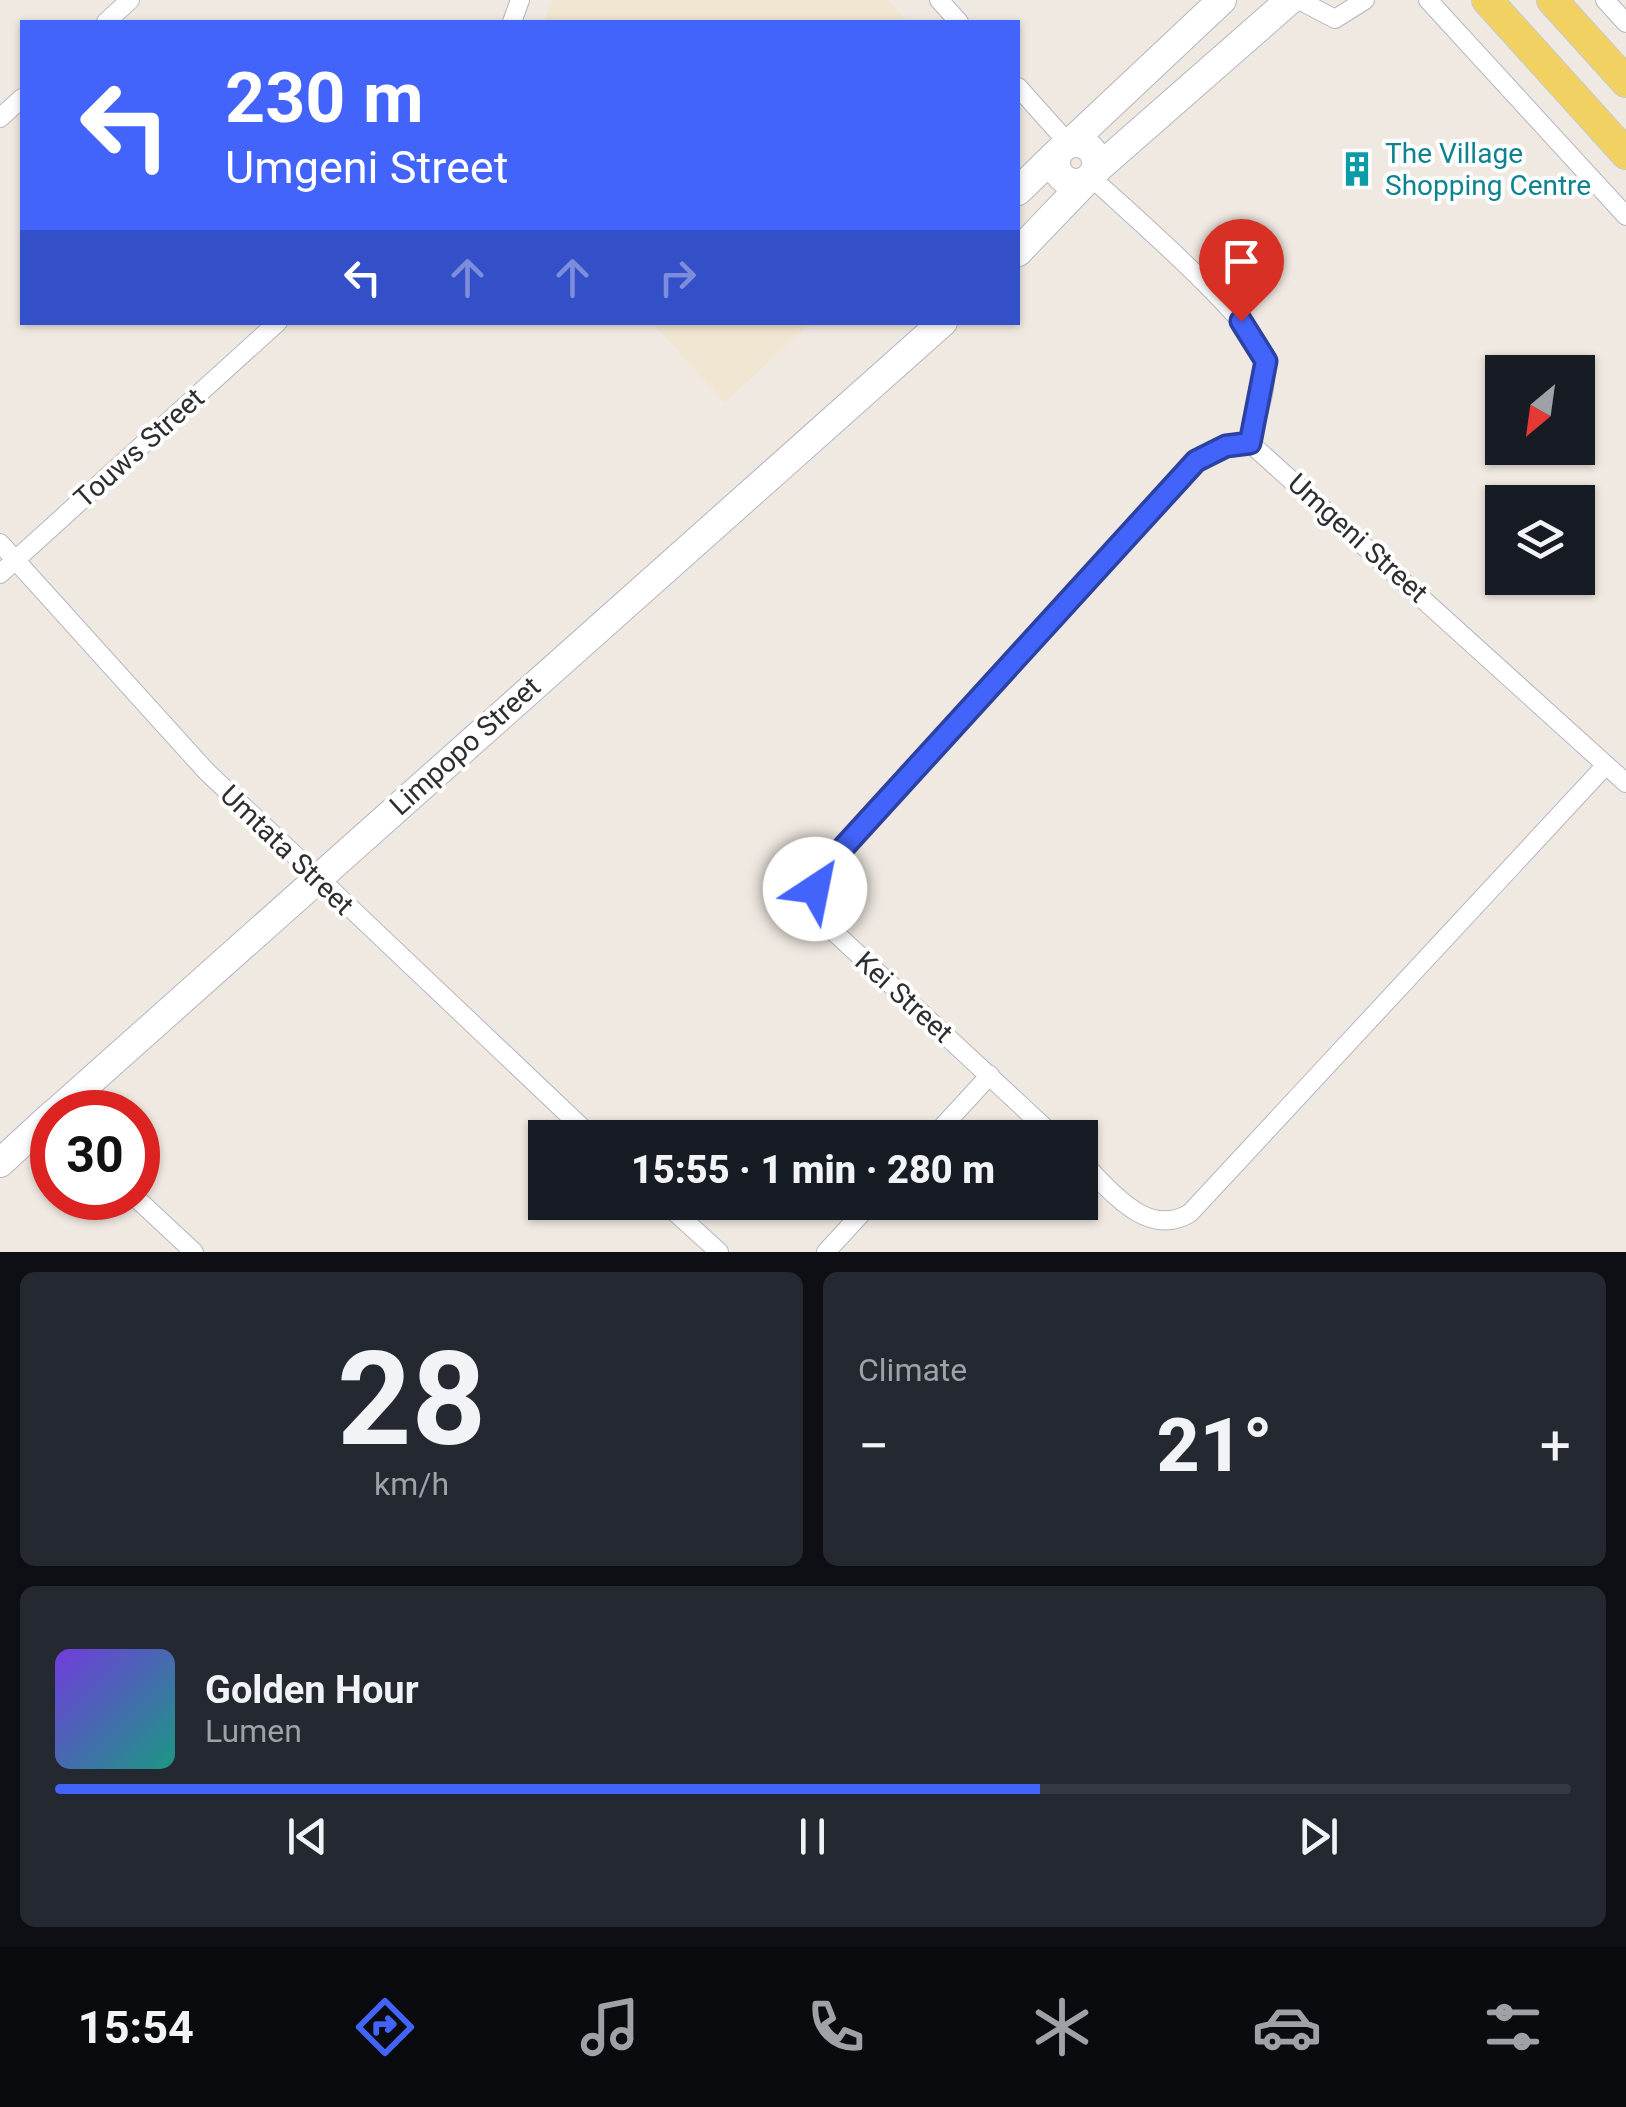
<!DOCTYPE html>
<meta charset="utf-8">
<style>
:root{--surface:#171b24;--page:#242831;--text:#f1f3f6;--muted:#9ea1a6;--line:#363941;--accent:#4264fb}
body{margin:0;font-family:Roboto,sans-serif;background:var(--page);color:var(--text);height:100vh;display:flex;flex-direction:column;font-size:38px;white-space:nowrap}
*{box-sizing:border-box;margin:0}
p{font-size:32px;color:var(--muted)}
.icon{flex:none;width:55px;height:55px;fill:none;stroke:currentColor;stroke-width:2;stroke-linecap:round;stroke-linejoin:round}
.map{position:relative;height:1252px;overflow:hidden}
.side{display:flex;flex-direction:column;gap:20px;padding:20px;background:#0d0f14;flex:1}
.side>*{flex:none}
.top-card{position:absolute;left:20px;top:20px;width:1000px;height:305px;border-radius:0px;box-shadow:0 2px 8px #0004;background:#4264fb;color:#fff;overflow:hidden}
.needle{width:65px;rotate:209deg}
.fabs{position:absolute;left:1485px;top:355px;display:grid;gap:20px}
.fabs a{display:grid;place-items:center;width:110px;height:110px;border-radius:0px;background:var(--surface);box-shadow:0 2px 8px #0004;font-size:50px}
.speed{position:absolute;left:30px;top:1090px;display:flex;gap:20px;font-size:50px;font-weight:700;text-align:center}
.speed>*{display:grid;place-content:center;width:130px;height:130px;border-radius:50%;background:var(--surface);box-shadow:0 2px 8px #0004;line-height:1}
.speed .limit{border:15px solid #d22;background:#fff;color:#111}
.pin{position:absolute;display:grid;place-items:center;width:85px;height:85px;color:#fff;margin:-102px -42px;border-radius:50% 50% 50% 0;rotate:-45deg;box-shadow:0 0 10px #0007}
.pin .icon{rotate:45deg}
.me{position:absolute;width:110px;margin:-55px;rotate:34deg;stroke-linejoin:round;filter:drop-shadow(0 0 8px #0008)}
.turn{display:flex;align-items:center;gap:35px;height:210px;padding:0 40px;font-size:45px}
.turn .icon{width:130px;height:130px;stroke-width:2.5}
.turn b{display:block;font-size:70px;line-height:85px}
.lanes{display:flex;align-items:center;height:95px;padding:0 40px;background:#0003;justify-content:center;gap:50px;direction:ltr}
.lanes .off{opacity:.35}
.big{font-size:75px;font-weight:800;line-height:1.1}
.side .widget{flex:1;display:flex;flex-direction:column;justify-content:center;gap:15px;min-width:0;padding:0 35px;border-radius:15px;background:var(--page)}
.side .dial{align-items:center;gap:0}
.dial b{font-size:130px;line-height:1}
.song{display:flex;align-items:center;gap:30px}
.cover{width:120px;height:120px;border-radius:15px;background:linear-gradient(135deg,hsl(260 70% 55%),hsl(170 70% 35%))}
.played{height:10px;border-radius:5px;background:linear-gradient(90deg,var(--accent) 65%,var(--line) 65%)}
.keys{display:flex;justify-content:space-around;direction:ltr}
.heat{display:flex;justify-content:space-between;align-items:center;font-size:55px;direction:ltr}
.side .tiles{flex:1;display:grid;gap:20px;grid-template-columns:1fr 1fr}
.widget:last-child{grid-column:span 2}
.trip{position:absolute;left:528px;top:1120px;width:570px;height:100px;border-radius:0px;background:var(--surface);box-shadow:0 2px 8px #0004;font-weight:800;line-height:100px;text-align:center}
.dock{display:flex;height:160px;justify-content:space-around;align-items:center;background:#090b0e;color:var(--muted)}
.dock .icon{width:70px;height:70px}
.dock .selected{color:var(--accent)}
.dock b{font-size:45px;color:var(--text)}
.map>svg:first-child{display:block}
</style>
<div class="map">
<svg width="1626" height="1252" viewBox="0 0 1626 1252">
<rect width="100%" height="100%" fill="#efe9e1"/>
<!-- education -->
<g fill="#f0e6d1">
<polygon points="552,0 888,0 908,22 544,22"/>
<polygon points="653,323 809,323 725,403"/>
</g>
<g fill="none" stroke-linecap="round" stroke-linejoin="round">
<defs>
<g id="street">
<polyline points="939,0 959,22"/>
<polyline points="1299,0 1335,19 1365,0"/>
<polyline points="1428,0 1626,216"/>
<polyline points="1605,0 1626,23"/>
<polyline points="106,22 130,0"/>
<polyline points="512,22 520,0"/>
<polyline points="1018,87 1069,144"/>
<polyline points="0,118 22,98"/>
<path d="M1091,177c32,30 170,149 174,183 4,26 -9,58 -15,83l376,340"/>
<polyline points="0,543 206,771 593,1138"/>
<polyline points="0,574 278,322"/>
<polyline points="932,1138 990,1075"/>
<polyline points="1056,1138 832,930 818,910 816,882 842,849 1196,461 1225,447 1250,443"/>
<path d="M1080,1160c29,28 66,80 110,53l416,-448"/>
<polyline points="136,1198 194,1252"/>
<polyline points="664,1202 719,1252"/>
<polyline points="826,1252 872,1202"/>
</g>
<g id="secondary">
<circle cx="1076" cy="163" r="20"/>
<polyline points="1069,144 1222,0"/>
<polyline points="1095,171 1290,0"/>
<polyline points="1018,191 1058,152"/>
<polyline points="1018,252 1086,181"/>
<polyline points="56,1112 943,322"/>
<polyline points="0,1163 52,1115"/>
</g>
<g id="primary">
<polyline points="1487,0 1626,154"/>
<polyline points="1552,0 1626,82"/>
</g>
</defs>
<!-- street casing -->
<use href="#street" stroke="#b4b7c1" stroke-width="20"/>
<!-- secondary casing -->
<use href="#secondary" stroke="#b4b7c1" stroke-width="30"/>
<!-- primary casing -->
<use href="#primary" stroke="#c9c9c9" stroke-width="32"/>
<!-- street -->
<use href="#street" stroke="#fff" stroke-width="18"/>
<!-- secondary -->
<use href="#secondary" stroke="#fff" stroke-width="28"/>
<!-- primary -->
<use href="#primary" stroke="#f2d163" stroke-width="30"/>
</g>
<g fill="none" stroke-linecap="round" stroke-linejoin="round">
<defs>
<polyline id="route" points="815,889 842,849 1196,461 1226,446 1250,443 1266,361 1241,321"/>
</defs>
<!-- route casing -->
<use href="#route" stroke="#2b41a3" stroke-width="25"/>
<!-- route -->
<use href="#route" stroke="#4264fb" stroke-width="18"/>
</g>
<!-- icons -->
<defs>
<symbol id="building-bare" viewBox="-9 -9 18 18"><path d="M-4-6H4V6H1V3H-1V6H-4ZM-2.5-4.3h1.7v1.8h-1.7ZM.8-4.3h1.7v1.8H.8ZM-2.5-1h1.7V.8h-1.7ZM.8-1h1.7V.8H.8Z" fill="#0f9aa8" stroke="#fff" stroke-width="2.5" paint-order="stroke"/></symbol>
</defs>
<g fill-rule="evenodd">
<use href="#building-bare" x="1332" y="144" width="50" height="50"/>
</g>
<g text-anchor="middle" dominant-baseline="central" stroke-width="8" stroke-linejoin="round" paint-order="stroke">
<!-- culture labels -->
<g font-size="28" fill="#0d838f" stroke="#fff" text-anchor="start">
<text x="1385" y="153">The Village<tspan x="1385" dy="32">Shopping Centre</tspan></text>
</g>
<!-- street labels -->
<g font-size="28" fill="#2e2e2e" stroke="#fff">
<text transform="translate(139 448) rotate(-42)">Touws Street</text>
<text transform="translate(1358 538) rotate(42)">Umgeni Street</text>
<text transform="translate(465 746) rotate(-42)">Limpopo Street</text>
<text transform="translate(287 850) rotate(44)">Umtata Street</text>
<text transform="translate(904 997) rotate(42)">Kei Street</text>
</g>
</g>
</svg>
<div class="fabs">
<a><svg class="needle" viewBox="-14 -14 28 28"><path d="M0-13l5 13h-10z" fill="#e53935"/><path d="M0 13l5-13h-10z" fill="#9ea1a6"/></svg></a>
<a><svg class="icon" aria-label="layers" viewBox="0 0 24 24"><path d="M12 4l9 5-9 5-9-5zM3 14l9 5 9-5"/></svg></a>
</div>
<div class="speed"><div class="limit">30</div></div>
<div class="pin" style="left:1241px;top:321px;background:#d93025"><svg class="icon" aria-label="arrive" viewBox="0 0 24 24"><path d="M6 21V4h12l-3 4 3 4H6"/></svg></div>
<svg class="me" style="left:815px;top:889px" viewBox="-20 -20 40 40"><circle r="19" fill="#fff"/><path d="M0-13L10 11 0 6-10 11z" fill="#4264fb"/></svg>
<div class="trip">15:55 · 1 min · 280 m</div>
<div class="top-card">
<div class="turn"><svg class="icon" aria-label="left" viewBox="0 0 24 24"><path d="M17 20v-9H6M10 6l-5 5 5 5"/></svg><div><b>230 m</b>Umgeni Street</div></div>
<div class="lanes"><svg class="icon" aria-label="left" viewBox="0 0 24 24"><path d="M17 20v-9H6M10 6l-5 5 5 5"/></svg><svg class="icon off" aria-label="ahead" viewBox="0 0 24 24"><path d="M12 20V5M6 11l6-6 6 6"/></svg><svg class="icon off" aria-label="ahead" viewBox="0 0 24 24"><path d="M12 20V5M6 11l6-6 6 6"/></svg><svg class="icon off" aria-label="right" viewBox="0 0 24 24"><path d="M7 20v-9h11M14 6l5 5-5 5"/></svg></div>
</div>
</div>
<section class="side">
<div class="tiles">
<div class="widget dial"><b>28</b><p>km/h</p></div>
<div class="widget"><p>Climate</p>
<div class="heat"><a>−</a><b class="big">21°</b><a>+</a></div>
</div>
<div class="widget">
<div class="song"><i class="cover"></i><div><b>Golden Hour</b><p>Lumen</p></div></div>
<div class="played"></div>
<div class="keys"><svg class="icon" aria-label="previous" viewBox="0 0 24 24"><path d="M18 5L8 12l10 7zM5 5v14"/></svg><svg class="icon" aria-label="pause" viewBox="0 0 24 24"><path d="M8 5v14M16 5v14"/></svg><svg class="icon" aria-label="next" viewBox="0 0 24 24"><path d="M6 5l10 7-10 7zM19 5v14"/></svg></div>
</div>
</div>
</section>
<nav class="dock">
<b>15:54</b>
<svg class="icon selected" aria-label="directions" viewBox="0 0 24 24"><path d="M12 3l9 9-9 9-9-9zM9 14v-3h6M13 9l2 2-2 2"/></svg>
<svg class="icon" aria-label="music" viewBox="0 0 24 24"><path d="M9 18V5l10-2v13"/><circle cx="6" cy="18" r="3"/><circle cx="16" cy="16" r="3"/></svg>
<svg class="icon" aria-label="phone" viewBox="0 0 24 24"><path d="M5 4h4l2 5-3 2q2 4 5 5l2-3 5 2v4C11 20 4 13 5 4z"/></svg>
<svg class="icon" aria-label="climate" viewBox="0 0 24 24"><path d="M12 3v18M4 7l16 10M4 17L20 7"/></svg>
<svg class="icon" aria-label="car" viewBox="0 0 24 24"><path d="M5 17H2v-5l4-1 3-4h7l3 4 3 1v5h-3M9 17h6M6 11h13"/><circle cx="7" cy="17" r="2"/><circle cx="17" cy="17" r="2"/></svg>
<svg class="icon" aria-label="filters" viewBox="0 0 24 24"><path d="M4 7h16M4 17h16"/><circle cx="9" cy="7" r="2"/><circle cx="15" cy="17" r="2"/></svg>
</nav>
